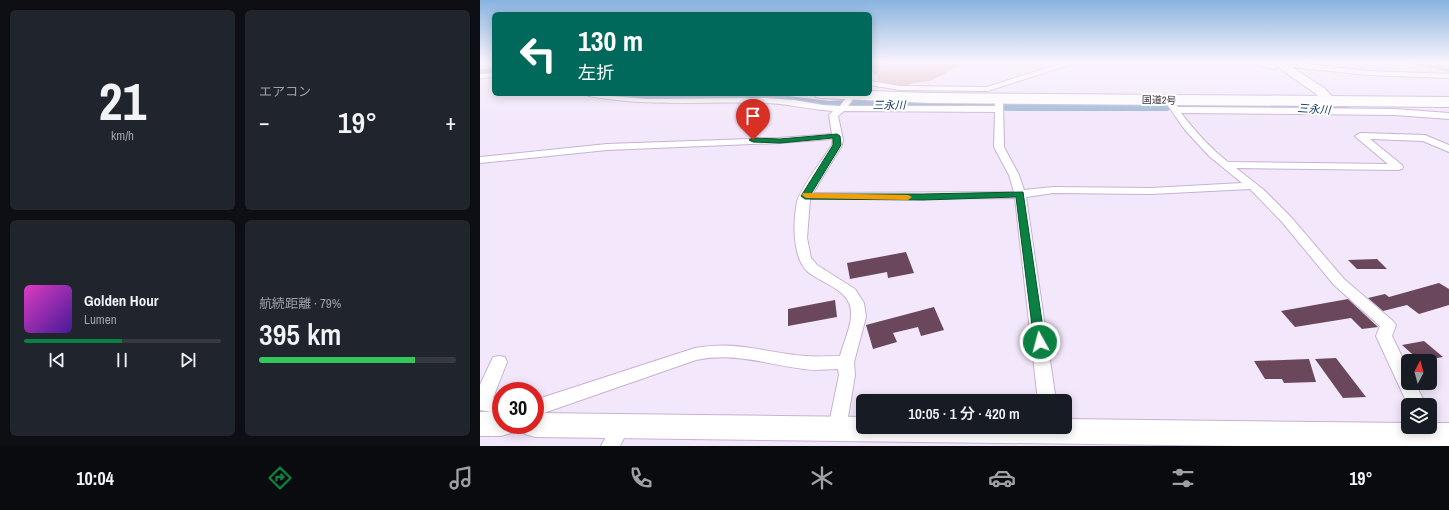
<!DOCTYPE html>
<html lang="ja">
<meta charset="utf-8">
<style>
:root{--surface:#171b24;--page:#20242c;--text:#f1f3f6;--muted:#9ea1a6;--line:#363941;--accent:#0b8043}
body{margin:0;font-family:"Archivo Narrow","Noto Sans JP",sans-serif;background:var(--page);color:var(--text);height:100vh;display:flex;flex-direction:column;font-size:15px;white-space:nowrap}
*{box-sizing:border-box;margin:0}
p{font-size:13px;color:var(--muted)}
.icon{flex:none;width:22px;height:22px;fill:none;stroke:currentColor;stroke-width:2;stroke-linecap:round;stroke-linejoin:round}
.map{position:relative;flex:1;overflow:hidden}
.panel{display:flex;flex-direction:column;gap:10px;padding:10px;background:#0d0f14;width:480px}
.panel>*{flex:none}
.hud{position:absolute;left:12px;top:12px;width:380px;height:84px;border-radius:6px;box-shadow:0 2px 10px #0003;background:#00695c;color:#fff;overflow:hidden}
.needle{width:26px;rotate:6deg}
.buttons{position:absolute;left:921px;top:354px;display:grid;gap:8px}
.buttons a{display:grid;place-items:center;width:36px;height:36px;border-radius:6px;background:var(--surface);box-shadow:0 2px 10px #0003;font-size:20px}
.speed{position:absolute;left:12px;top:382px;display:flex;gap:8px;font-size:20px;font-weight:700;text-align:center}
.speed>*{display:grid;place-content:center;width:52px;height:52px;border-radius:50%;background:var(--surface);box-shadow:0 2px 10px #0003;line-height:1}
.speed .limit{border:6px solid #d22;background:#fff;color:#111}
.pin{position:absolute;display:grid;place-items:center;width:34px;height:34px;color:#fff;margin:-41px -17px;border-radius:50% 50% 50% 0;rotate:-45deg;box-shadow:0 0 4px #0007}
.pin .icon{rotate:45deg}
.me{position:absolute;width:44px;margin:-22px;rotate:353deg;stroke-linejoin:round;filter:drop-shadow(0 0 3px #0008)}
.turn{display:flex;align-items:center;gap:14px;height:84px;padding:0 20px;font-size:18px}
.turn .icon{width:52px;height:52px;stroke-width:2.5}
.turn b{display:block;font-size:28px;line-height:34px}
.big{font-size:30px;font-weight:600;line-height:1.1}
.panel .tile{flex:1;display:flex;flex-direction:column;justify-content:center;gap:6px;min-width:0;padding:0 14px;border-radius:6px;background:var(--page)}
.panel .dial{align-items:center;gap:0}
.dial b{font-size:52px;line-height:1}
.song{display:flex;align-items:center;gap:12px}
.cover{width:48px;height:48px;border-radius:6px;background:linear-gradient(135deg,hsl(310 70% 55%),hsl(260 70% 35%))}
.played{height:4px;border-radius:2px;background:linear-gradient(90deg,var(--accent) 50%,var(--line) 50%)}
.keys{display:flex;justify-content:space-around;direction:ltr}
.heat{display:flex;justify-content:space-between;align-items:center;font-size:22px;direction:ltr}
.charge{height:6px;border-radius:3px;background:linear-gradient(90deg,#34c759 79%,var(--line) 0)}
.panel .tiles{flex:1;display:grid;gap:10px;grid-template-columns:repeat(2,1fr)}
.trip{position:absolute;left:376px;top:394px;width:216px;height:40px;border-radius:6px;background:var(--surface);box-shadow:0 2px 10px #0003;font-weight:600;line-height:40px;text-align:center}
.menu{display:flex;height:64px;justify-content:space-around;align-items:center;background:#090b0e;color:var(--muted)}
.menu .icon{width:28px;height:28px}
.menu .selected{color:var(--accent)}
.menu b{font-size:18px;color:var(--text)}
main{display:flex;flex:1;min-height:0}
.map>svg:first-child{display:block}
</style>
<main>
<section class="panel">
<div class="tiles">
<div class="tile dial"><b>21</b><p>km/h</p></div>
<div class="tile"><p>エアコン</p>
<div class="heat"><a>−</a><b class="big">19°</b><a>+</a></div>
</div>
<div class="tile">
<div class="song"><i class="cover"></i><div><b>Golden Hour</b><p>Lumen</p></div></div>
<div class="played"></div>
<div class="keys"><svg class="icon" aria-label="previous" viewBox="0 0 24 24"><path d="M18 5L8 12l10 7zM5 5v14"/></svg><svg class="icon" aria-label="pause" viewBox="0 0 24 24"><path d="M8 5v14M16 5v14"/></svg><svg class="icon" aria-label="next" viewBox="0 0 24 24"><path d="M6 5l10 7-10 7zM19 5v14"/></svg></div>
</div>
<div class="tile"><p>航続距離 · 79%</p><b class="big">395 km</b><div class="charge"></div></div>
</div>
</section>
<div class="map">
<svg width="969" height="446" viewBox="0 0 969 446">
<rect width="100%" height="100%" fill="#f3e7fb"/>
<!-- green -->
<g fill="#dfbcbe">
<polygon points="390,62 487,62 450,81 433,83 425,87 399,83 397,75 390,70"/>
<polygon points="923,62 959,62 969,69 969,72"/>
</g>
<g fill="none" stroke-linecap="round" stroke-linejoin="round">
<!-- river -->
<g fill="#96b2d2" fill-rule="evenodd">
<polygon points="14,68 14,76 0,77 0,69"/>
<polygon points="125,94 292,94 349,101 387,99 539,103 687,103 694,106 700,103 811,103 867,107 872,108 874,111 872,114 867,115 811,111 700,111 694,108 687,111 539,111 387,107 349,109 279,101 214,103 132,98 127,97"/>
</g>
</g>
<!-- building -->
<g fill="#6a475b">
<polygon points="426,252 434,273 408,278 407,272 370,279 367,263"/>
<polygon points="897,259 907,269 877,269 868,260"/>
<polygon points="959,283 969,289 969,305 939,314 927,305 903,311 888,298 905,294 909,297"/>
<polygon points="868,299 898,327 882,329 871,318 815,327 801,311"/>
<polygon points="355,300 357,317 308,326 308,309"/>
<polygon points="454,307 464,330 441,336 438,327 413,333 417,342 393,349 386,325"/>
<polygon points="944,341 963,357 940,361 922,345"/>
<polygon points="856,358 886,397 863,398 835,359"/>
<polygon points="829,359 836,382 804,383 802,379 785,379 774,361"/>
</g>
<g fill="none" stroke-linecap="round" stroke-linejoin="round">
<defs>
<g id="street">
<polygon points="585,62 597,62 508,91 420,90 390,85 390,81 420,86 507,87"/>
<polygon points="767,62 809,62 887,71 969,74 969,78 887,75 794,65 797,67 793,69"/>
<polygon points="14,73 14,77 0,78 0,74"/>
<path d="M105,94l62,5 118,-1 29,2 29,5 17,1 9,-12h8l-9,12h147v-5l4,-2 4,2 1,46 15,28 5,15 29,-3 98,1 91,-5 -33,-27 -24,-26 -21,-30 4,-2h3l7,9 217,2 54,4v6l-54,-4 -214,-2c14,18 29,35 47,49l160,2 -31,-26 -2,-2 5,-3 65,2 24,10v7l-26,-11 -53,-2 32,26 1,2 -1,2 -4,1 -162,-2 28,22 26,26 54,63 49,42 3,4 -4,11 16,33v14h7l11,22h-18l-32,-69 4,-10 -46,-41 -52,-63 -32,-33 -99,5 -98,-1 -27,4 30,204h-18l-23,-203 -205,1 -3,39 4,20 6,7 38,24 9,14 2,14 -12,45 1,13 -9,54 -3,6 -6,2 -6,-2 -3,-6 11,-54 -1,-6c-11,0 -23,2 -34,0 -38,-5 -70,-17 -108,-9l-161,56v-16l160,-52c42,-8 70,5 111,8 11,1 23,0 34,0 4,-16 16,-38 9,-53 -6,-15 -29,-21 -41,-31 -16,-14 -15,-51 -11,-70 4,-15 26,-43 35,-57l1,-6 -54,4 -172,7 -127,13v-6l127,-13 172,-6 53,-4 -3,-19 4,-4c-23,-1 -46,-8 -70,-8 -59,-2 -115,4 -174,-7zM364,111l151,1 -1,35 15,28 5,17 -201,1 29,-48 1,-5 -5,-24z"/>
<polygon points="19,356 25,357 27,362 13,398 21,398 21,414 0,410 0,385 13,357"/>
<polygon points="141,418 147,420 150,426 140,446 121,446 135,420"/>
</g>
<g id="secondary">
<polygon points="791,62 804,62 844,88 858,102 856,105 848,105 836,94"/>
<polygon points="0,412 21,412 21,425 34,425 31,433 21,436 0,436"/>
<polygon points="55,413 383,417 383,427 585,427 585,419 928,423 928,427 950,427 950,423 969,423 969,446 764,446 55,437 45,434 41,425 55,425"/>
</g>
<g id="highway">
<polygon points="3,62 14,62 14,67 4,65"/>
<polygon points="390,91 450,93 969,97 969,107 450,103 341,98 336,97 334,94 390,94"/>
</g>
</defs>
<!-- street casing -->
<use href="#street" stroke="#c7b3d2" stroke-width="2"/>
<!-- secondary casing -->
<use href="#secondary" stroke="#c7b3d2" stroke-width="2"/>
<!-- highway casing -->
<use href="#highway" stroke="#c7b3d2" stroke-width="2"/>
<!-- street -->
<use href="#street" fill="#fff" fill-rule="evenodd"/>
<!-- secondary -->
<use href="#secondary" fill="#fff" fill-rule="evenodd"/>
<!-- highway -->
<use href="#highway" fill="#fff" fill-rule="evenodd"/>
</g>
<!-- sky -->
<linearGradient id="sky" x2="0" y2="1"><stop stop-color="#87b3df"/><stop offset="0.5" stop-color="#faf4fd"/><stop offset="1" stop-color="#faf4fd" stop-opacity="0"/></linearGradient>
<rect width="969" height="125" fill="url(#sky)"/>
<!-- route -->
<polygon fill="#0b8043" stroke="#07532c" points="357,134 360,136 361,145 331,194 443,194 543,192 565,342 564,345 555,345 554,342 536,197 443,200 325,199 321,196 353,145 353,138 300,143 273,142 269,140 273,138 300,139"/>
<!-- slow -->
<polygon fill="#f59e0b" points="323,193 428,195 432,197 428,200 326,198 322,195"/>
<g text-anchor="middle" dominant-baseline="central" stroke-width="4" stroke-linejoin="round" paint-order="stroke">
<!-- far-street labels -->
<g font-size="10" fill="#372f3b" stroke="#fff">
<text transform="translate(679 100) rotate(1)">国道2号</text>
</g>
<!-- far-water labels -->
<g font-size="11" font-style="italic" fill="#0a345d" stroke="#fff">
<text x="409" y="105">三永川</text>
<text transform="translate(834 109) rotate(4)">三永川</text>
</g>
</g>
</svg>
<div class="buttons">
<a><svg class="needle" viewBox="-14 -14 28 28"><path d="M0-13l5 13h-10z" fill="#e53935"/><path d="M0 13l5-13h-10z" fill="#9ea1a6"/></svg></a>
<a><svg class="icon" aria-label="layers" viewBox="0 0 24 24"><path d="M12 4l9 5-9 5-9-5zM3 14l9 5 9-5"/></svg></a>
</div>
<div class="speed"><div class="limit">30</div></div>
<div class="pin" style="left:273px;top:140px;background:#d93025"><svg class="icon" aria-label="arrive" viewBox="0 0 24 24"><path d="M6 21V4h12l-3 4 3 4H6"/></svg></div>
<svg class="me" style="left:560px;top:342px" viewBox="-20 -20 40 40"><circle r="17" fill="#0b8043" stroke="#fff" stroke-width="3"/><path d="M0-11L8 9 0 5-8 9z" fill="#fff"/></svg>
<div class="trip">10:05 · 1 分 · 420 m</div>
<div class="hud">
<div class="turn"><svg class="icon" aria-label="left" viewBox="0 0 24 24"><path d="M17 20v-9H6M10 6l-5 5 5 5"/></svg><div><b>130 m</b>左折</div></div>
</div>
</div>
</main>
<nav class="menu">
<b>10:04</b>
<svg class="icon selected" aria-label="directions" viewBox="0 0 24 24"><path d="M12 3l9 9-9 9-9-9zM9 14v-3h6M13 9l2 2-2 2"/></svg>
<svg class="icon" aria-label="music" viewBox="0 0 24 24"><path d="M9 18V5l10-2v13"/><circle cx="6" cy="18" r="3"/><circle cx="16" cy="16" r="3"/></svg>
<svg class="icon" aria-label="phone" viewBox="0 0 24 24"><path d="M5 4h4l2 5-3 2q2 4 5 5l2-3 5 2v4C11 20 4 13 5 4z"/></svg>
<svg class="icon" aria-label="climate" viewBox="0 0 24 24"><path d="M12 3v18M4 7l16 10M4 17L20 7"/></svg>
<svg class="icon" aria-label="car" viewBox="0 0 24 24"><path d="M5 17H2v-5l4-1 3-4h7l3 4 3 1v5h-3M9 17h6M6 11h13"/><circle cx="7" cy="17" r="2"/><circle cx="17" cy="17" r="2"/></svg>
<svg class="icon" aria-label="filters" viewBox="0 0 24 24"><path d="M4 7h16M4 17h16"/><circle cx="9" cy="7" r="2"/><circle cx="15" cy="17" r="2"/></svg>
<b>19°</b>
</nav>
